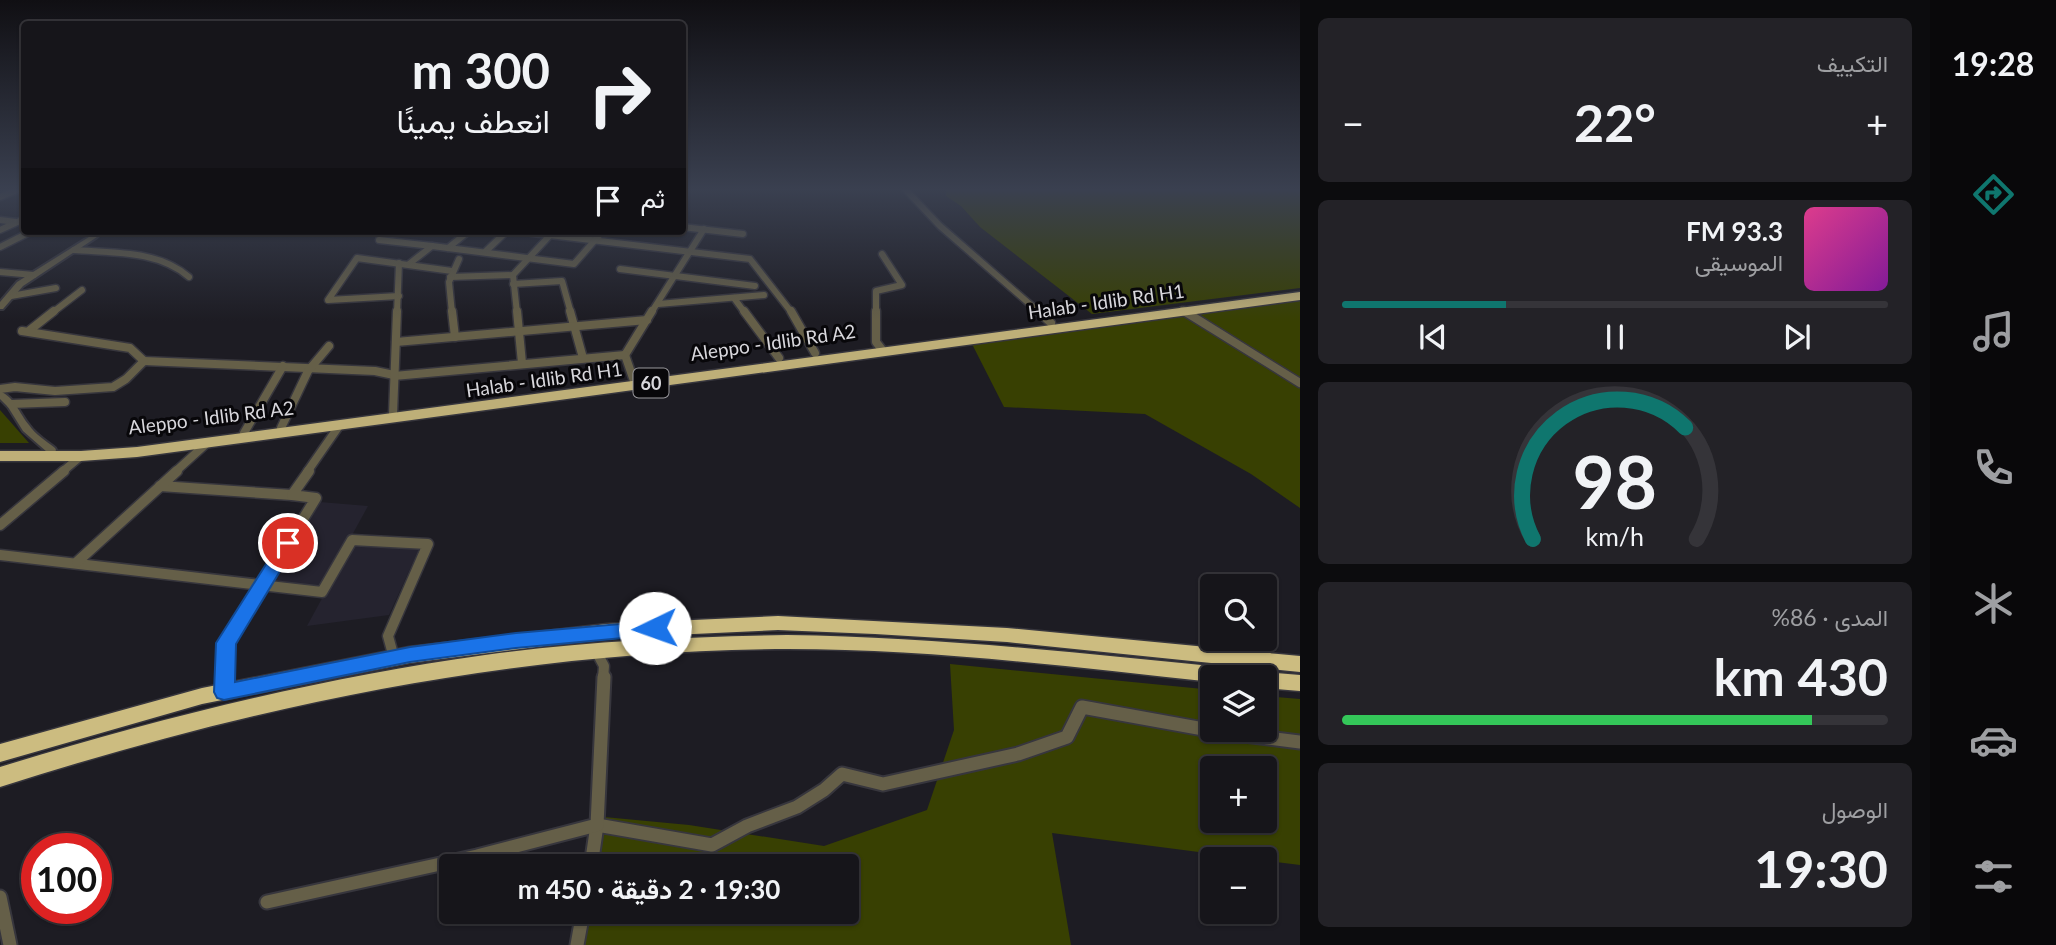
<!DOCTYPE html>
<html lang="ar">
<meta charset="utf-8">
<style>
:root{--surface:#16151a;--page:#232227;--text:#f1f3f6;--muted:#9e9fa2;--line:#353439;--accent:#0f766e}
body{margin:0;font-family:Lato,Vazirmatn,sans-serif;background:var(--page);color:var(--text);direction:rtl;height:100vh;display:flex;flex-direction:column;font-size:26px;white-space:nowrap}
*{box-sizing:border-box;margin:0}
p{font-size:23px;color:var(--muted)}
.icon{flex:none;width:38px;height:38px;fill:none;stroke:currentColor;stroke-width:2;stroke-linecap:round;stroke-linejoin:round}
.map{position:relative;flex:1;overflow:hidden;direction:ltr}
.drawer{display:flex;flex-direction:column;gap:18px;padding:18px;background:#0c0c0e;width:630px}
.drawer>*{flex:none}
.hud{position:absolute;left:21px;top:21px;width:665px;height:214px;border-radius:7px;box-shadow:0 2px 5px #0004,0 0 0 2px var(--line);direction:rtl;background:#16151a;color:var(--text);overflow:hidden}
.buttons{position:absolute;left:1200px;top:574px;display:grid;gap:14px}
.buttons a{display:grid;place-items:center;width:77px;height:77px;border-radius:7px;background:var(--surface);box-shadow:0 2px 5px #0004,0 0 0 2px var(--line);font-size:35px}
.speed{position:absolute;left:21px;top:833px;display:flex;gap:14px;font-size:35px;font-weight:700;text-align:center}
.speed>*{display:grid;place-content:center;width:91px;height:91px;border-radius:50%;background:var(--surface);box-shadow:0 2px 5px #0004,0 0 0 2px var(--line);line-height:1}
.speed .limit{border:10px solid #d22;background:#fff;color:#111}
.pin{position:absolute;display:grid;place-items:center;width:60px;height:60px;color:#fff;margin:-30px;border:4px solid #fff;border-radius:50%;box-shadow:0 2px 7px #0007}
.me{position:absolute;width:77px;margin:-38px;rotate:267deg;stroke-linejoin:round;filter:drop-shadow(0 0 5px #0008)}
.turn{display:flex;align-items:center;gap:24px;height:147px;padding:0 21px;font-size:32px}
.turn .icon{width:91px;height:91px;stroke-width:2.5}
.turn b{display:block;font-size:49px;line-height:60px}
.then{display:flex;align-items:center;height:66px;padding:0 21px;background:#0003;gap:14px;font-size:26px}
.big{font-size:52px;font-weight:700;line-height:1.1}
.drawer .card{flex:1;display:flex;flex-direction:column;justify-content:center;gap:10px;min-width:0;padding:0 24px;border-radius:10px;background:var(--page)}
.drawer .dial{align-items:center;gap:0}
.dial svg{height:182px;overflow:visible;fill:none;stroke:var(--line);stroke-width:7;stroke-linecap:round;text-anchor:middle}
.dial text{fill:var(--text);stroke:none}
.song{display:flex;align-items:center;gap:21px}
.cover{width:84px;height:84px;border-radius:10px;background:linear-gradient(135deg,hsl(330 70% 55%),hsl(290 70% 35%))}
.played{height:7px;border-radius:4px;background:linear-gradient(90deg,var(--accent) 30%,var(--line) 30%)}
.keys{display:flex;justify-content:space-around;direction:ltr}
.heat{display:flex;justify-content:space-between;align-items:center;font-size:38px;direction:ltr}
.charge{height:10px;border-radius:5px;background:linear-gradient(90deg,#34c759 86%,var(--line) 0)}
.trip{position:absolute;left:439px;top:854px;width:420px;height:70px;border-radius:7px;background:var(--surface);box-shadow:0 2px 5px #0004,0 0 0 2px var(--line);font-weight:700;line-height:70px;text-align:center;direction:rtl}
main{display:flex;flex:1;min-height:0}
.dock{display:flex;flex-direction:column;width:126px;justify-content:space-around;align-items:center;background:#09080a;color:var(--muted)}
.dock .icon{width:49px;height:49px}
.dock .selected{color:var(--accent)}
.dock b{font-size:32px;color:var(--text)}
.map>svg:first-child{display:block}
</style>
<main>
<nav class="dock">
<b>19:28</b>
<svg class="icon selected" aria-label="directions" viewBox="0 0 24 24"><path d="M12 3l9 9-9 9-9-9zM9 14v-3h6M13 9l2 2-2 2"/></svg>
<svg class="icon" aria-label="music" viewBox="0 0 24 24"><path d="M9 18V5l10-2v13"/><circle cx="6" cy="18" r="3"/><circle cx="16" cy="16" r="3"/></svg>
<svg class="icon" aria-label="phone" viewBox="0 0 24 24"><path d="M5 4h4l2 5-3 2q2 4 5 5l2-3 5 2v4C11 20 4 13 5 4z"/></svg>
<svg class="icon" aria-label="climate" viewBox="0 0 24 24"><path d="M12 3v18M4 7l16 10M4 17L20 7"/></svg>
<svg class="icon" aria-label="car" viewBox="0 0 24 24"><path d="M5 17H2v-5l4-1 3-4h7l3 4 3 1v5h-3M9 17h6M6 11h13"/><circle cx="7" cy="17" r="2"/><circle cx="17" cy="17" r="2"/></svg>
<svg class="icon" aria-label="filters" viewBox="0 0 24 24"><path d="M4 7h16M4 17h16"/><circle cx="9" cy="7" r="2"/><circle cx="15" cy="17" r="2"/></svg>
</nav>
<section class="drawer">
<div class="card"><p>التكييف</p>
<div class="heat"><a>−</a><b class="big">22°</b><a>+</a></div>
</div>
<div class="card">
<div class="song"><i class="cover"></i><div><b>93.3 FM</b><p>الموسيقى</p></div></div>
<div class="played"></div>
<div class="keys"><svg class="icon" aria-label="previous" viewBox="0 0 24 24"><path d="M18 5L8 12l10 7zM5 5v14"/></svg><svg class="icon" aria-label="pause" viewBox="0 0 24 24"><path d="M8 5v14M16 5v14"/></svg><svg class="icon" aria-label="next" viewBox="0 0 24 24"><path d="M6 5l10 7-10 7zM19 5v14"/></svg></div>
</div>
<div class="card dial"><svg viewBox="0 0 100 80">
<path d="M14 69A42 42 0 1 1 86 69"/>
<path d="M14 69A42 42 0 0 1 81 20" stroke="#0f766e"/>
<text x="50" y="56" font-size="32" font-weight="700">98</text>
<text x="50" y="72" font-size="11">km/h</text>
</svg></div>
<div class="card"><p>المدى · 86%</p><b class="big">430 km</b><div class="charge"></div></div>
<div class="card"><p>الوصول</p><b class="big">19:30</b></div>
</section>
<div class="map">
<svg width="1300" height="945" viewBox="0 0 1300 945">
<rect width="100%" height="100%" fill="#1d1c23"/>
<!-- built -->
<g fill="#25232f">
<polygon points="320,502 368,506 323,588 269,584"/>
<polygon points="356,543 420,547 389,615 307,626 351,545"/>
</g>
<!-- green -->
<g fill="#384002" fill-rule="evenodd">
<polygon points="946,189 1300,189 1300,288 1092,314 980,227 961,206 946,196"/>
<polygon points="1300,299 1300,508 1251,474 1145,414 1004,407 971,342"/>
<polygon points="0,410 29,443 0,443"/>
<path d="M950,664l263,26v40h52v-34l35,3v166l-248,-32 19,112h-487l5,-33h258v-46h-251l8,-49 85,8 135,21 103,-36 27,-80zM1213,768h52v53h-52z"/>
</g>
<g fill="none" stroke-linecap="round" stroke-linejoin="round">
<defs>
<g id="minor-far3">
<polyline points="905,189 940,226 1040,313"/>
<polyline points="0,197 19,189"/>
<polyline points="0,220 16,222"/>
<polyline points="682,227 743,234"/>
<polyline points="0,230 24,219"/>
<polyline points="516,231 750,259 792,313"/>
<polyline points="93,235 103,231"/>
<polyline points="379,240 432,246"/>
<polyline points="0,247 32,231"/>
<polyline points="448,248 469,231"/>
<path d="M74,250c39,3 84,0 115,27"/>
<polyline points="485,252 507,231"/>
<polyline points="409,264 432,246 574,264 603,231"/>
<polyline points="620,269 755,286"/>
<polyline points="0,272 34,275"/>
<polyline points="450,277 513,275"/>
<polyline points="513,284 562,281 571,313"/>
<polyline points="11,296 56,288"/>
<polyline points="399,296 328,300 357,258 452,271"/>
<polyline points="734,298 745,313"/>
<polyline points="658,304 764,295"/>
<polyline points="1182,310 1187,313"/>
<polyline points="52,313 82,290"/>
<polyline points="397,313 399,263"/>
<polyline points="452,313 449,282 459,259"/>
<polyline points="517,313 513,275 553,232"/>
<polyline points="651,313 704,229"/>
<polyline points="876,313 876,291 902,285 882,254"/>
</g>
<g id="minor-far2">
<polyline points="452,311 455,337"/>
<polyline points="517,311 522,363"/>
<polyline points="570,311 583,358"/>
<polyline points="744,311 779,358"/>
<polyline points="791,311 815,353"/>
<polyline points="876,311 876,342 883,351"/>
<polyline points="1038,311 1051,323"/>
<polyline points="1184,311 1300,383"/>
<polyline points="30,330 54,311"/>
<polyline points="396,342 647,320"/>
<polyline points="625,355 652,311"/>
<polyline points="625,355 634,381"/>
<polyline points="144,361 375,371 394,375"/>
<polyline points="394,376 625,355"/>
<polyline points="0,389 15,387 55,391 113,387 126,379 144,361 130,348 22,331"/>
<polyline points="11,404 65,402"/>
<polyline points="393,414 397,311"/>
<polyline points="281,428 308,371 329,346"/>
<polyline points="244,433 283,366"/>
<polyline points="62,472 81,456"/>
<polyline points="175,472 207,443"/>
<polyline points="307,472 339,426"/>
</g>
<g id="minor-far1">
<polyline points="160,486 292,495"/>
<polyline points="0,525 64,471"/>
<polyline points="0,555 322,592 352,540 428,544 388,636 394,658"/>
<polyline points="77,562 177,471"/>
<polyline points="596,651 604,666 603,679"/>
<polyline points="225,679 226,644 316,498 292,495 309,471"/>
</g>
<g id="minor">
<polyline points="224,692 225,677"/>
<polyline points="591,866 597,825 712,845 747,826 797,807 824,790 842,774 883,784 1018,754 1067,737 1082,707 1220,732 1300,742"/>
<polyline points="0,897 10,945"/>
<polyline points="267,902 477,856 597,825 604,677"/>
<polyline points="577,945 583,912"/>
</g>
<g id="tertiary">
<polygon points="75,231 84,231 97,237 23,286 3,309 0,309 0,302 17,282 89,237"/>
<path d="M0,391c15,7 19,22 29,34 6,9 17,16 26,23l1,2 -1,2h-8l-24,-21 -15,-24 -8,-8z"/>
</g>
<polygon id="trunk" points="1300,292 1300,300 137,457 81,461 0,461 0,451 81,451 137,447"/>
<g id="motorway">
<polygon points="778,616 1007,628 1300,656 1300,672 1007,642 875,634 778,630 607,638 409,663 202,704 0,762 0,744 202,688 409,647 607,624"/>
<path d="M787,635c152,2 302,19 453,34l7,2 3,6h-37v5c-141,-15 -283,-33 -425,-33 -270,1 -532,56 -788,138v-20c159,-49 320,-89 485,-112 100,-14 201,-18 302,-20z"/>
<polygon points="1265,672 1300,675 1300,691 1265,688 1265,677 1256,677"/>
</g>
</defs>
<!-- minor-far3 casing -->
<use href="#minor-far3" stroke="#37363d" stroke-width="9"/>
<!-- minor-far2 casing -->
<use href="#minor-far2" stroke="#37363d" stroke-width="11"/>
<!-- minor-far1 casing -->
<use href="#minor-far1" stroke="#37363d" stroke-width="13"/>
<!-- minor casing -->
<use href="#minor" stroke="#37363d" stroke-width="17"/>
<!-- tertiary casing -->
<use href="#tertiary" stroke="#37363d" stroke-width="4"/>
<!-- trunk casing -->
<use href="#trunk" stroke="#37363d" stroke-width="3"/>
<!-- motorway casing -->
<use href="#motorway" stroke="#37363d" stroke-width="3"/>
<!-- minor-far3 -->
<use href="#minor-far3" stroke="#655f48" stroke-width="6"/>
<!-- minor-far2 -->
<use href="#minor-far2" stroke="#655f48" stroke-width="8"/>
<!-- minor-far1 -->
<use href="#minor-far1" stroke="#655f48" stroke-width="10"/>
<!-- minor -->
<use href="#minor" stroke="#655f48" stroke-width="13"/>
<!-- tertiary -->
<use href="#tertiary" fill="#655f48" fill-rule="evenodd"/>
<!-- trunk -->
<use href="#trunk" fill="#beaf78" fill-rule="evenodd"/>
<!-- motorway -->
<use href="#motorway" fill="#ccbc80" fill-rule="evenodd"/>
</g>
<!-- sky -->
<linearGradient id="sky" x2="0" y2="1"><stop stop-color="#100f13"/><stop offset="0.59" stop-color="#3a4050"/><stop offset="1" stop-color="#3a4050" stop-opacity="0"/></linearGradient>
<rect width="1300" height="321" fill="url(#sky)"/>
<!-- route -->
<polygon fill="#1a73e8" stroke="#114b97" stroke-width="2" points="288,537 297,543 236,644 235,682 410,647 516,633 655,621 662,623 665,628 662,633 655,635 516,648 410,662 224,700 217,698 214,692 216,643 282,539"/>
<g text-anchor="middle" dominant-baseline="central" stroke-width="6" stroke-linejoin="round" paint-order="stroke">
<!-- shield labels -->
<rect fill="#08070a" stroke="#9a999d" stroke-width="2" x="633.5" y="368.5" width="35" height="29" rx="5"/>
<g font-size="18" font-weight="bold" fill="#d8d7dc">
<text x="651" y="383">60</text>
</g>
<!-- street labels -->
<g font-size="19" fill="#d8d7dc" stroke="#08070a">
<text transform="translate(1106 301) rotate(-8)">Halab - Idlib Rd H1</text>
<text transform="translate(773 342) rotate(-8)">Aleppo - Idlib Rd A2</text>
<text transform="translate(544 379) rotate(-8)">Halab - Idlib Rd H1</text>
<text transform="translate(211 417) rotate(-7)">Aleppo - Idlib Rd A2</text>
</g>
</g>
</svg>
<div class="buttons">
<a><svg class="icon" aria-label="search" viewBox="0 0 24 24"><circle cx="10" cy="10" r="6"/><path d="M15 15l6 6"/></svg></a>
<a><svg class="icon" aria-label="layers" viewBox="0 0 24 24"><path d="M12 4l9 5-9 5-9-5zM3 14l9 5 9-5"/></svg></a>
<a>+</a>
<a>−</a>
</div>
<div class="speed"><div class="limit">100</div></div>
<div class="pin" style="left:288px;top:543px;background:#d93025"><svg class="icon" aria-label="arrive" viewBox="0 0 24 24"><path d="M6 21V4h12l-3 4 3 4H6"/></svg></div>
<svg class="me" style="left:655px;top:628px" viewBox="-20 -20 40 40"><circle r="19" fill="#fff"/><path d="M0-13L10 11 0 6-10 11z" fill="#1a73e8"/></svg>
<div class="trip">19:30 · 2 دقيقة · 450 m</div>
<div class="hud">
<div class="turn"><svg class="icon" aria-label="right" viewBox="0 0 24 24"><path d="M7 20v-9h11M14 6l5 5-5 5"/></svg><div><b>300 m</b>انعطف يمينًا</div></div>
<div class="then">ثم<svg class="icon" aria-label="arrive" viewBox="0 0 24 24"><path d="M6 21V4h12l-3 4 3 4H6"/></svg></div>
</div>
</div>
</main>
